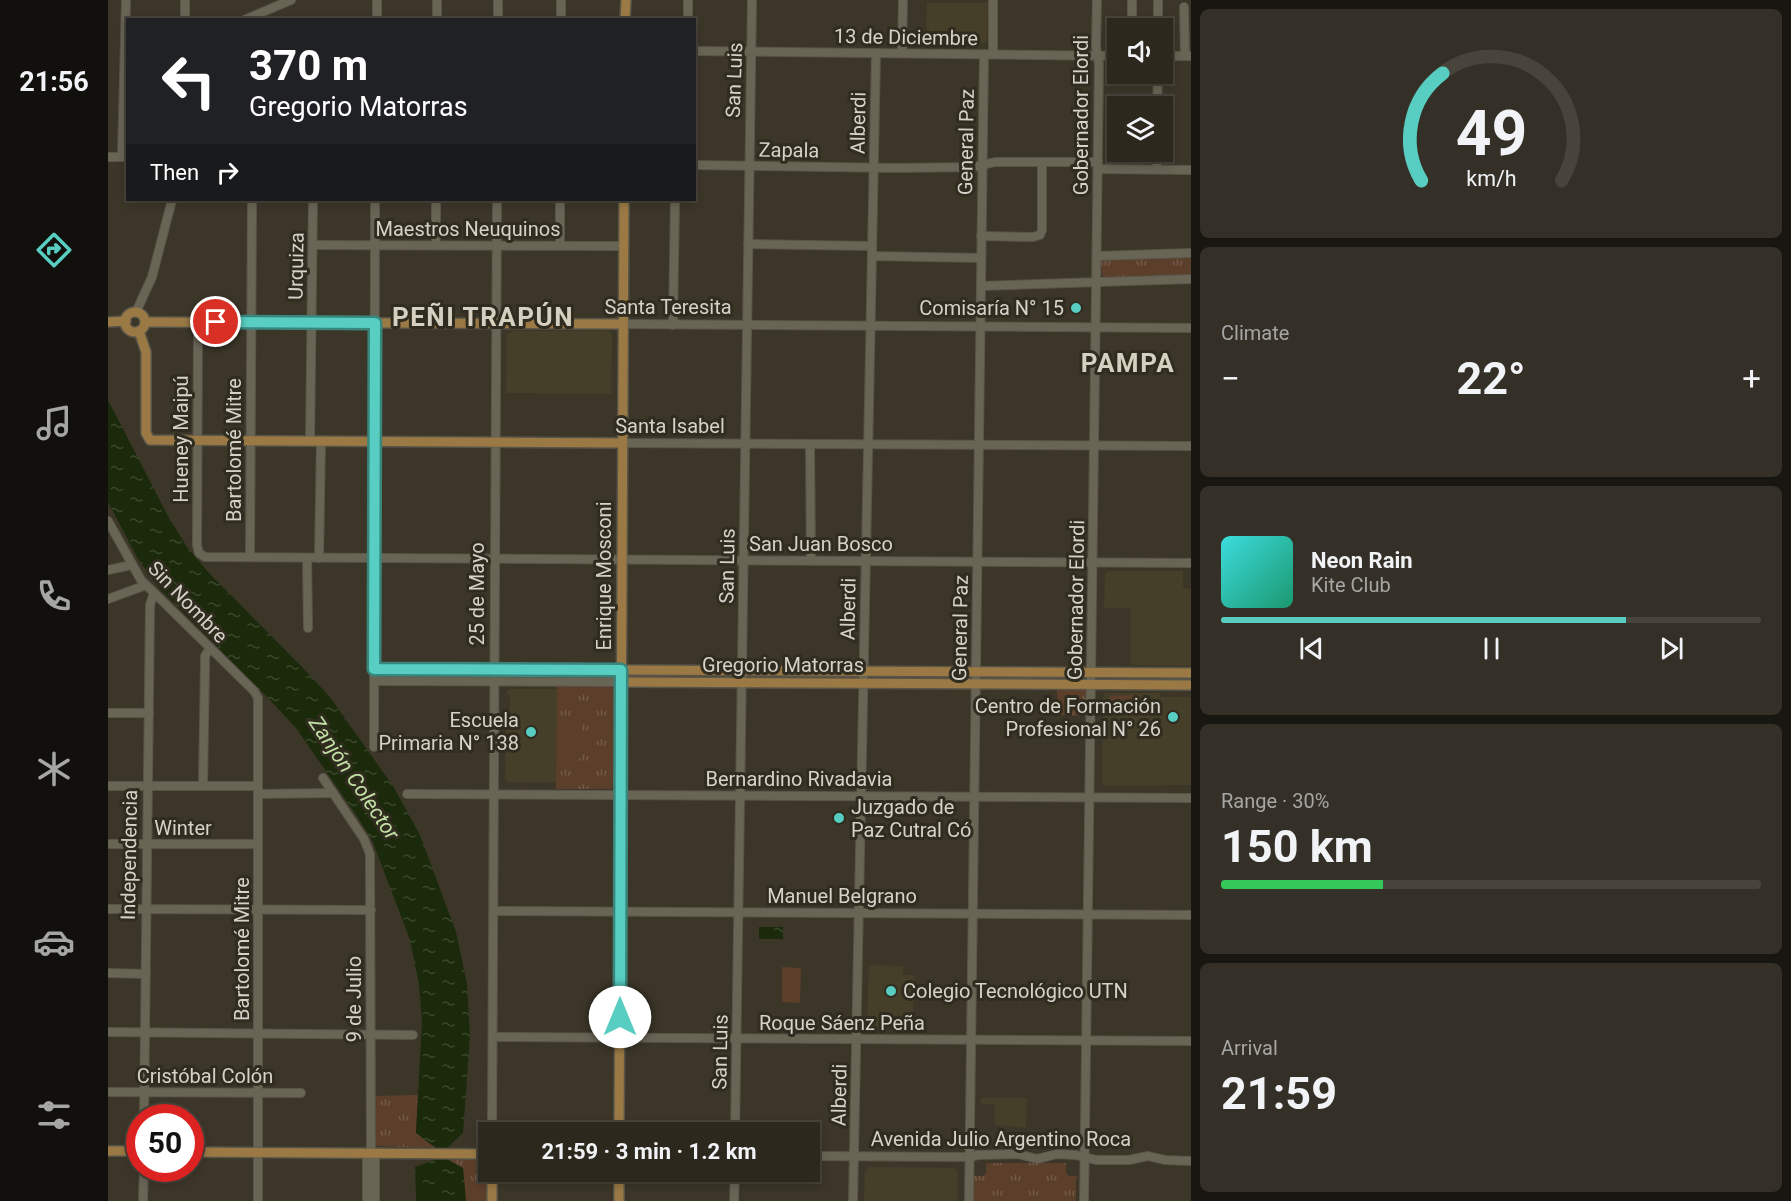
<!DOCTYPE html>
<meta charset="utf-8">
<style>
:root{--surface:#2c281e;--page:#343027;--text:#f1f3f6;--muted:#a6a6a4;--line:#48443c;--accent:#57cec1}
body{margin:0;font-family:Roboto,sans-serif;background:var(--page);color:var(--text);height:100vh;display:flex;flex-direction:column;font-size:22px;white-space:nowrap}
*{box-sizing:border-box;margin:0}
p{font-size:20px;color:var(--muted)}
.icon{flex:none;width:33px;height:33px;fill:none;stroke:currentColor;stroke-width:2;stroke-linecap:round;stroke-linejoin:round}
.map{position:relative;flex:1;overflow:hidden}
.drawer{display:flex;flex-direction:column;gap:9px;padding:9px;background:#181610;width:600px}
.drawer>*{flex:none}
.banner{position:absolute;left:18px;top:18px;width:570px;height:183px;border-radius:0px;box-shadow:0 3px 9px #0003,0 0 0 2px var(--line);background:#202124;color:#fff;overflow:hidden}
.controls{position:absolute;left:999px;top:18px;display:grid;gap:12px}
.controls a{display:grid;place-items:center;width:66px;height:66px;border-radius:0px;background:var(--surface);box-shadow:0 3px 9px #0003,0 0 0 2px var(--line);font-size:30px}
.speed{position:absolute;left:18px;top:1104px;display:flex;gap:12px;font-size:30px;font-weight:700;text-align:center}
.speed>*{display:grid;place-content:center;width:78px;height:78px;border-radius:50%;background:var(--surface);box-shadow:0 3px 9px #0003,0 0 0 2px var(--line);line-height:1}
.speed .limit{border:9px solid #d22;background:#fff;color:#111}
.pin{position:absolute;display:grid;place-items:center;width:51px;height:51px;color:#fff;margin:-26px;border:3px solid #fff;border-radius:50%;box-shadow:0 2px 6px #0007}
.me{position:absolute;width:66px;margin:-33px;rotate:0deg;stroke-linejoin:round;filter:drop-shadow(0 0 4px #0008)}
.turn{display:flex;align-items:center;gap:21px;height:126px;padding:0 24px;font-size:27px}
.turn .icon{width:78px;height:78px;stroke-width:2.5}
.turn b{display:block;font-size:42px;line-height:51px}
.then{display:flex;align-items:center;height:57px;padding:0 24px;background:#0003;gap:12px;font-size:22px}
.big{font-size:45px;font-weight:700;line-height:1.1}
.drawer .card{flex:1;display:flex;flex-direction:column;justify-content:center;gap:9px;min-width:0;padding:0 21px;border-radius:9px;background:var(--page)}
.drawer .dial{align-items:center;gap:0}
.dial svg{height:156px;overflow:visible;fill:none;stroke:var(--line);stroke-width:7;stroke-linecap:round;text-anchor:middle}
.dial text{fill:var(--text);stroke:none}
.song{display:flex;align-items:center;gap:18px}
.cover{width:72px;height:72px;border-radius:9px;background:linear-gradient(135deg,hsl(180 70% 55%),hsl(160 70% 35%))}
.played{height:6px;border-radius:3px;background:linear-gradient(90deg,var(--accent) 75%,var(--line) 75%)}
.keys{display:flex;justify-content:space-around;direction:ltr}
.heat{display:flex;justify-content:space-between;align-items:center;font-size:33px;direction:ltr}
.charge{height:9px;border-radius:4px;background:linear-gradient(90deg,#34c759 30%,var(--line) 0)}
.trip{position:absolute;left:370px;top:1122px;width:342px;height:60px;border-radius:0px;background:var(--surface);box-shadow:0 3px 9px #0003,0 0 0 2px var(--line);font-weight:700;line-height:60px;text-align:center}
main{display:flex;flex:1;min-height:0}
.tabs{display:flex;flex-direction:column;width:108px;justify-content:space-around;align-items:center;background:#12100c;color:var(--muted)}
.tabs .icon{width:42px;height:42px}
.tabs .current{color:var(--accent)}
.tabs b{font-size:27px;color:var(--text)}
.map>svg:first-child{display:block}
</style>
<main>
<nav class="tabs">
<b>21:56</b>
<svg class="icon current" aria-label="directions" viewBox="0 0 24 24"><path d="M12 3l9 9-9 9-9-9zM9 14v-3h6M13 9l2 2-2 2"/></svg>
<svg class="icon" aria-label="music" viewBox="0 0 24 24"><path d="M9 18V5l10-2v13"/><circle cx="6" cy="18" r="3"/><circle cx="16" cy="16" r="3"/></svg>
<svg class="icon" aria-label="phone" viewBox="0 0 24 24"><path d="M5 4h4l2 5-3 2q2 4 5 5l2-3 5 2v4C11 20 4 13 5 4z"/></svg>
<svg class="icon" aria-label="climate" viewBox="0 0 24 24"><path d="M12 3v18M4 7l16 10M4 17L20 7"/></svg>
<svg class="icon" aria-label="car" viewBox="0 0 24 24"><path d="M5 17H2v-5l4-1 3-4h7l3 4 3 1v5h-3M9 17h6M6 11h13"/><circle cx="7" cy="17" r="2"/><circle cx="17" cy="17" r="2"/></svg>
<svg class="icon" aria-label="filters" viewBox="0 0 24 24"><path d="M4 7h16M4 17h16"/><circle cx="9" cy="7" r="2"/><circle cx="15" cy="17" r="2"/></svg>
</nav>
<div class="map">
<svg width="1083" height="1201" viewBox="0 0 1083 1201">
<defs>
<pattern id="grass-tufts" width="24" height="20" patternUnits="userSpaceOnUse" patternTransform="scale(1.5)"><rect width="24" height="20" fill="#5c3f2a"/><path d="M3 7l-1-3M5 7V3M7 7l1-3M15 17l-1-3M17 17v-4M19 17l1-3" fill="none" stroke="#725a48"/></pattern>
<pattern id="water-ripples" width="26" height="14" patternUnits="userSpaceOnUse" patternTransform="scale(1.5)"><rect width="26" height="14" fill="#1b2a0a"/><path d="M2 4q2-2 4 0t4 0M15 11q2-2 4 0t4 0" fill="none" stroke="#3b482c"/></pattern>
</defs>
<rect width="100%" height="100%" fill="#3b3628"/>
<!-- built -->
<g fill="#453f2a">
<polygon points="819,3 880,3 879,40 876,43 861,43 861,45 852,45 850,43 830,42 830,46 818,45"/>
<polygon points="404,331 501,331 504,334 503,394 398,393 399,335"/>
<polygon points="1000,571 1075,571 1075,588 1083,589 1083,666 1023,665 1023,608 996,608 997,574"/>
<polygon points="402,689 449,689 448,782 400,782 397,779 398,712 402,708 402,696 398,693"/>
<polygon points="998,693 1052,693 1052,697 1082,697 1083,693 1083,785 997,786 994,783 995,696"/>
<polygon points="761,965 795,966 795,975 806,975 805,1027 763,1027 759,1024"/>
<polygon points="873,1098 919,1098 918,1128 887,1125 887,1104 873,1104"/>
<polygon points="761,1167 846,1168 849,1171 849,1201 756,1201 757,1172"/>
</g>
<!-- grass -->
<g fill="url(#grass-tufts)">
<polygon points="1083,255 1083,275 997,278 994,275 993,263 996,259"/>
<polygon points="283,672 377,673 378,676 375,678 281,677 280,675"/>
<polygon points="401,673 498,673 500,676 498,679 403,679 400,676"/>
<polygon points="524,674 629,675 630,677 628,680 524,678"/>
<polygon points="640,674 745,675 745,680 639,678"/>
<polygon points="766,675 855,676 856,677 855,680 766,680"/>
<polygon points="879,675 974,676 975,679 974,681 878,680"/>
<polygon points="994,677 1056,677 1057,680 1056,682 994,681"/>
<polygon points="449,685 500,686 506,688 507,783 504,789 448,789"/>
<polygon points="949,687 978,688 979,716 949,715"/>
<polygon points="310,1095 308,1133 327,1148 268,1146 267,1096"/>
<polygon points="340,1159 379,1160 380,1201 358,1201 355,1168"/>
<polygon points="878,1163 958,1163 958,1173 961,1176 970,1176 968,1180 968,1201 866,1201 866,1176 875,1176 878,1173"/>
</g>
<!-- pitch -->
<g fill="#5c3f2a">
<polygon points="1032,695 1032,715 1002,715 1002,696"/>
<polygon points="451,716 474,716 473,758 451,758"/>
<polygon points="674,967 693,968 692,1003 674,1002"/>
</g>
<!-- water -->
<g fill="url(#water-ripples)">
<polygon points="0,400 61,518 79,547 100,572 196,669 221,696 285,786 312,835 348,932 359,984 362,1036 355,1133 340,1147 340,1160 355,1168 358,1201 308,1201 307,1167 326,1160 327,1147 308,1133 314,1021 311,984 302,940 264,840 251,819 188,728 161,699 52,589 30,559 0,502"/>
<rect x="651" y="927" width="24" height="12"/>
</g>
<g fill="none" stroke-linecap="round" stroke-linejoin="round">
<defs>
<g id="minor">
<polyline points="1024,0 1024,28"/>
<polyline points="1076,7 1077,56"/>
<polyline points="77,20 77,0"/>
<polyline points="136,20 183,0"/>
<polyline points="269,20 269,0"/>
<polyline points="329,20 329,0"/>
<polyline points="390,20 390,0"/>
<polyline points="453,20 453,0"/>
<polyline points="580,20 580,0"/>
<polyline points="1050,28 1050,0"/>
<polyline points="586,51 1010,56"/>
<polyline points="794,53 795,0"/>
<polyline points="885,54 885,0"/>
<polyline points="1054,56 1083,56"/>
<polyline points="1049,106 1050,74"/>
<polyline points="0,157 20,157"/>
<polyline points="14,157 18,0"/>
<polyline points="586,165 788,168 866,167 887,162 990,162"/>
<polyline points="990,169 1083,170"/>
<polyline points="1049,169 1049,152"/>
<polyline points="873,236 925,237 932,235 934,230 934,162"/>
<polyline points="640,244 764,246"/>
<polyline points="205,245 516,246"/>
<polyline points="328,245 328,200"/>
<polyline points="452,246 452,200"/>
<polyline points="764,256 873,258"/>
<polyline points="989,256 1083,253"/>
<polyline points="873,286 1083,279"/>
<polyline points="28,312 44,277 64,200"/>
<polyline points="90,322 89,545 91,553 97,557 1083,563"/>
<polyline points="515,324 1083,328"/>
<polyline points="565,325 567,200"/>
<polyline points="202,441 205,200"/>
<polyline points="514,443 1083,446"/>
<polyline points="702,444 703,560"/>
<polyline points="0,521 33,580 146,691 150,698 150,1201"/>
<polyline points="142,557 144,200"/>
<polyline points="199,558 200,628"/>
<polyline points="211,558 213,441"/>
<polyline points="0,570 23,565"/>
<polyline points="0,599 38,585"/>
<polyline points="266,669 513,670"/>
<polyline points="266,681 513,682"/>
<polyline points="0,713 41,713"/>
<polyline points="266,747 267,200"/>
<polyline points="215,778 256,839 262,854 263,1153"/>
<polyline points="0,786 150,786"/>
<polyline points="95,786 97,663 97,656 102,648"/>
<polyline points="150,794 225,793"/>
<polyline points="299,794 1083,798"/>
<polyline points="0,844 150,844"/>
<polyline points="0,909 263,910"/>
<polyline points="386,911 1083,915"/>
<polyline points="0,973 38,974"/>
<polyline points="0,1032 305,1035"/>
<polyline points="385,1037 1083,1041"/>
<polyline points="0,1092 193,1093"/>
<polyline points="36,1118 42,605 46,593"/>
<polyline points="384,1132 389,200"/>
<polyline points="627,1132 644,0"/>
<polyline points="702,1156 861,1157 870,1155 910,1154 929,1159 949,1154 968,1155 988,1160 1021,1160 1040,1156 1057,1160 1083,1161"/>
<polyline points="35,1201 36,1168"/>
<polyline points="259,1201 259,1153"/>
<polyline points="267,1201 267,1153"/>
<polyline points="626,1201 627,1172"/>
<polyline points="745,1201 768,53"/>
<polyline points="861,1201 876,54"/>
<polyline points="976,1201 991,64 988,47 989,0"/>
</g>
<g id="major">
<polyline points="517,20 518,0"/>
<circle cx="27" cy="322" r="10"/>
<polyline points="0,322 18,321"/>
<polyline points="37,322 515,324"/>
<polyline points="31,331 38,352 38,433 42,440 514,443"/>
<polyline points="513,670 1083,673"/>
<polyline points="513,682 1083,685"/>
<polyline points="511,1132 516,200"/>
<polyline points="0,1151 32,1151"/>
<polyline points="82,1152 381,1154"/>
<polyline points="384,1201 384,1172"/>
<polyline points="511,1201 511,1172"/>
</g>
</defs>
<!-- minor casing -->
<use href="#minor" stroke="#585448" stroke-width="10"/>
<!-- major casing -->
<use href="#major" stroke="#585448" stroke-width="12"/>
<!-- minor -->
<use href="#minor" stroke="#696555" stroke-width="8"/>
<!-- major -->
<use href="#major" stroke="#9a7944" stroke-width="9"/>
</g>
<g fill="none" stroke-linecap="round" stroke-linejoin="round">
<defs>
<polyline id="route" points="108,322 267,323 266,669 513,670 512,1017"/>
</defs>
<!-- route casing -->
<use href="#route" stroke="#39867d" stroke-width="15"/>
<!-- route -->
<use href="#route" stroke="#57cec1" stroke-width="10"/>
</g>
<!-- markers -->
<g fill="#57cec1" stroke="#302c1f" stroke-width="2">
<circle cx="968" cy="308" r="6"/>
<circle cx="1065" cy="717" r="6"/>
<circle cx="423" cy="732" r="6"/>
<circle cx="731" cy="818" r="6"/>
<circle cx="783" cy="991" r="6"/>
</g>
<g text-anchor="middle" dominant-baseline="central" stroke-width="6" stroke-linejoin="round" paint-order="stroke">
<!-- street labels -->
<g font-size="20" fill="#d5d2c9" stroke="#302c1f">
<text transform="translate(798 37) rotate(1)">13 de Diciembre</text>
<text transform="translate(626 80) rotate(-88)">San Luis</text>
<text transform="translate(973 115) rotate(-90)">Gobernador Elordi</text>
<text transform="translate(750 123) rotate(-89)">Alberdi</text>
<text transform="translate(858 142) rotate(-89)">General Paz</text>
<text transform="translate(681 150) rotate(1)">Zapala</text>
<text x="360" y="229">Maestros Neuquinos</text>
<text transform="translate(188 266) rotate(-89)">Urquiza</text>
<text x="560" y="307">Santa Teresita</text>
<text x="562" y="426">Santa Isabel</text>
<text transform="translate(73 439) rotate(-90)">Hueney Maipú</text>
<text transform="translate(126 450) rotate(-90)">Bartolomé Mitre</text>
<text x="713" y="544">San Juan Bosco</text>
<text transform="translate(619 566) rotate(-89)">San Luis</text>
<text transform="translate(496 576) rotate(-90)">Enrique Mosconi</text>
<text transform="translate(369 594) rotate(-90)">25 de Mayo</text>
<text transform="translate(968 600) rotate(-89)">Gobernador Elordi</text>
<text transform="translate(80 602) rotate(46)">Sin Nombre</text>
<text transform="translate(740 609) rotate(-89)">Alberdi</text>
<text transform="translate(852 628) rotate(-89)">General Paz</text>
<text x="675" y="665">Gregorio Matorras</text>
<text x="691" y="779">Bernardino Rivadavia</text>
<text x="75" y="828">Winter</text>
<text transform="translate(21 855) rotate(-89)">Independencia</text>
<text x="734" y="896">Manuel Belgrano</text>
<text transform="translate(134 949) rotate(-90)">Bartolomé Mitre</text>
<text transform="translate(246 999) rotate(-90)">9 de Julio</text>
<text x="734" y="1023">Roque Sáenz Peña</text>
<text transform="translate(612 1052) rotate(-89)">San Luis</text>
<text x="97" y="1076">Cristóbal Colón</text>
<text transform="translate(731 1095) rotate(-89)">Alberdi</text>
<text x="893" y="1139">Avenida Julio Argentino Roca</text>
</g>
<!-- poi labels -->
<g font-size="20" fill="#d5d2c9" stroke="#302c1f" text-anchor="end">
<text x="956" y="308">Comisaría N° 15</text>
<text x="1053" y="706">Centro de Formación<tspan x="1053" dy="23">Profesional N° 26</tspan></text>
<text x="411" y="720">Escuela<tspan x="411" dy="23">Primaria N° 138</tspan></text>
<text x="743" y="807" text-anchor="start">Juzgado de<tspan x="743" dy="23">Paz Cutral Có</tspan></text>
<text x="795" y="991" text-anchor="start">Colegio Tecnológico UTN</text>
</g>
<!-- water labels -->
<g font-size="21" font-style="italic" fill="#c2e0a4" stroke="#302c1f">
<text transform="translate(246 778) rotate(56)">Zanjón Colector</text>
</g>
<!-- district labels -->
<g font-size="26" font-weight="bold" letter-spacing="1.5" fill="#d5d0bf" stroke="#302c1f">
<text x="375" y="317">PEÑI TRAPÚN</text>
<text x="1020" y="363">PAMPA</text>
</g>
</g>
</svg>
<div class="controls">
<a><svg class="icon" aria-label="sound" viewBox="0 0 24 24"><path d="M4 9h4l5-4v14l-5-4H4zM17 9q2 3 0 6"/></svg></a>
<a><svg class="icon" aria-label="layers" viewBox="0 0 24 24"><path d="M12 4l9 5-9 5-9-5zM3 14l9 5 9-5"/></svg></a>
</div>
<div class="speed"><div class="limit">50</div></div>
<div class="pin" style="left:108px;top:322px;background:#d93025"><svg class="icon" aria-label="arrive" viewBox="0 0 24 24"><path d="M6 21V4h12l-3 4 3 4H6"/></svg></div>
<svg class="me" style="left:512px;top:1017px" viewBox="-20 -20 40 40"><circle r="19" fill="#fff"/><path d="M0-13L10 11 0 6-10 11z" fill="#57cec1"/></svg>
<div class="trip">21:59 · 3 min · 1.2 km</div>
<div class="banner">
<div class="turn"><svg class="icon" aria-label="left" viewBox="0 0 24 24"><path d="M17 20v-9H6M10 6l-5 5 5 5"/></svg><div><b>370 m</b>Gregorio Matorras</div></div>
<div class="then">Then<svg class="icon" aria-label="right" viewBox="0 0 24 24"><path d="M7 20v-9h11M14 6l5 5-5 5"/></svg></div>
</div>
</div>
<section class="drawer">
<div class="card dial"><svg viewBox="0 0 100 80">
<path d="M14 69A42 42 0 1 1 86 69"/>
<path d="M14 69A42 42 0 0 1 25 14" stroke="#57cec1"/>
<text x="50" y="56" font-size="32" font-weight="700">49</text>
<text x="50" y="72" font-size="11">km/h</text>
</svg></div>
<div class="card"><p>Climate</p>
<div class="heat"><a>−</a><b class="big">22°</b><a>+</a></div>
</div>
<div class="card">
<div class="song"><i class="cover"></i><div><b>Neon Rain</b><p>Kite Club</p></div></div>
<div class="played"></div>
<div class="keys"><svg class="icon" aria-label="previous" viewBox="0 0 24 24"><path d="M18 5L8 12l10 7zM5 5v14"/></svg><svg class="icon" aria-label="pause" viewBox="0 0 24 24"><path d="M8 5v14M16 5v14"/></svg><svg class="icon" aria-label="next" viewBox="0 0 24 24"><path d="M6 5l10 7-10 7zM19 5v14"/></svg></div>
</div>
<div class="card"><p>Range · 30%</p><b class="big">150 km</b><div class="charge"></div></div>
<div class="card"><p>Arrival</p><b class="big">21:59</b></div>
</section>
</main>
